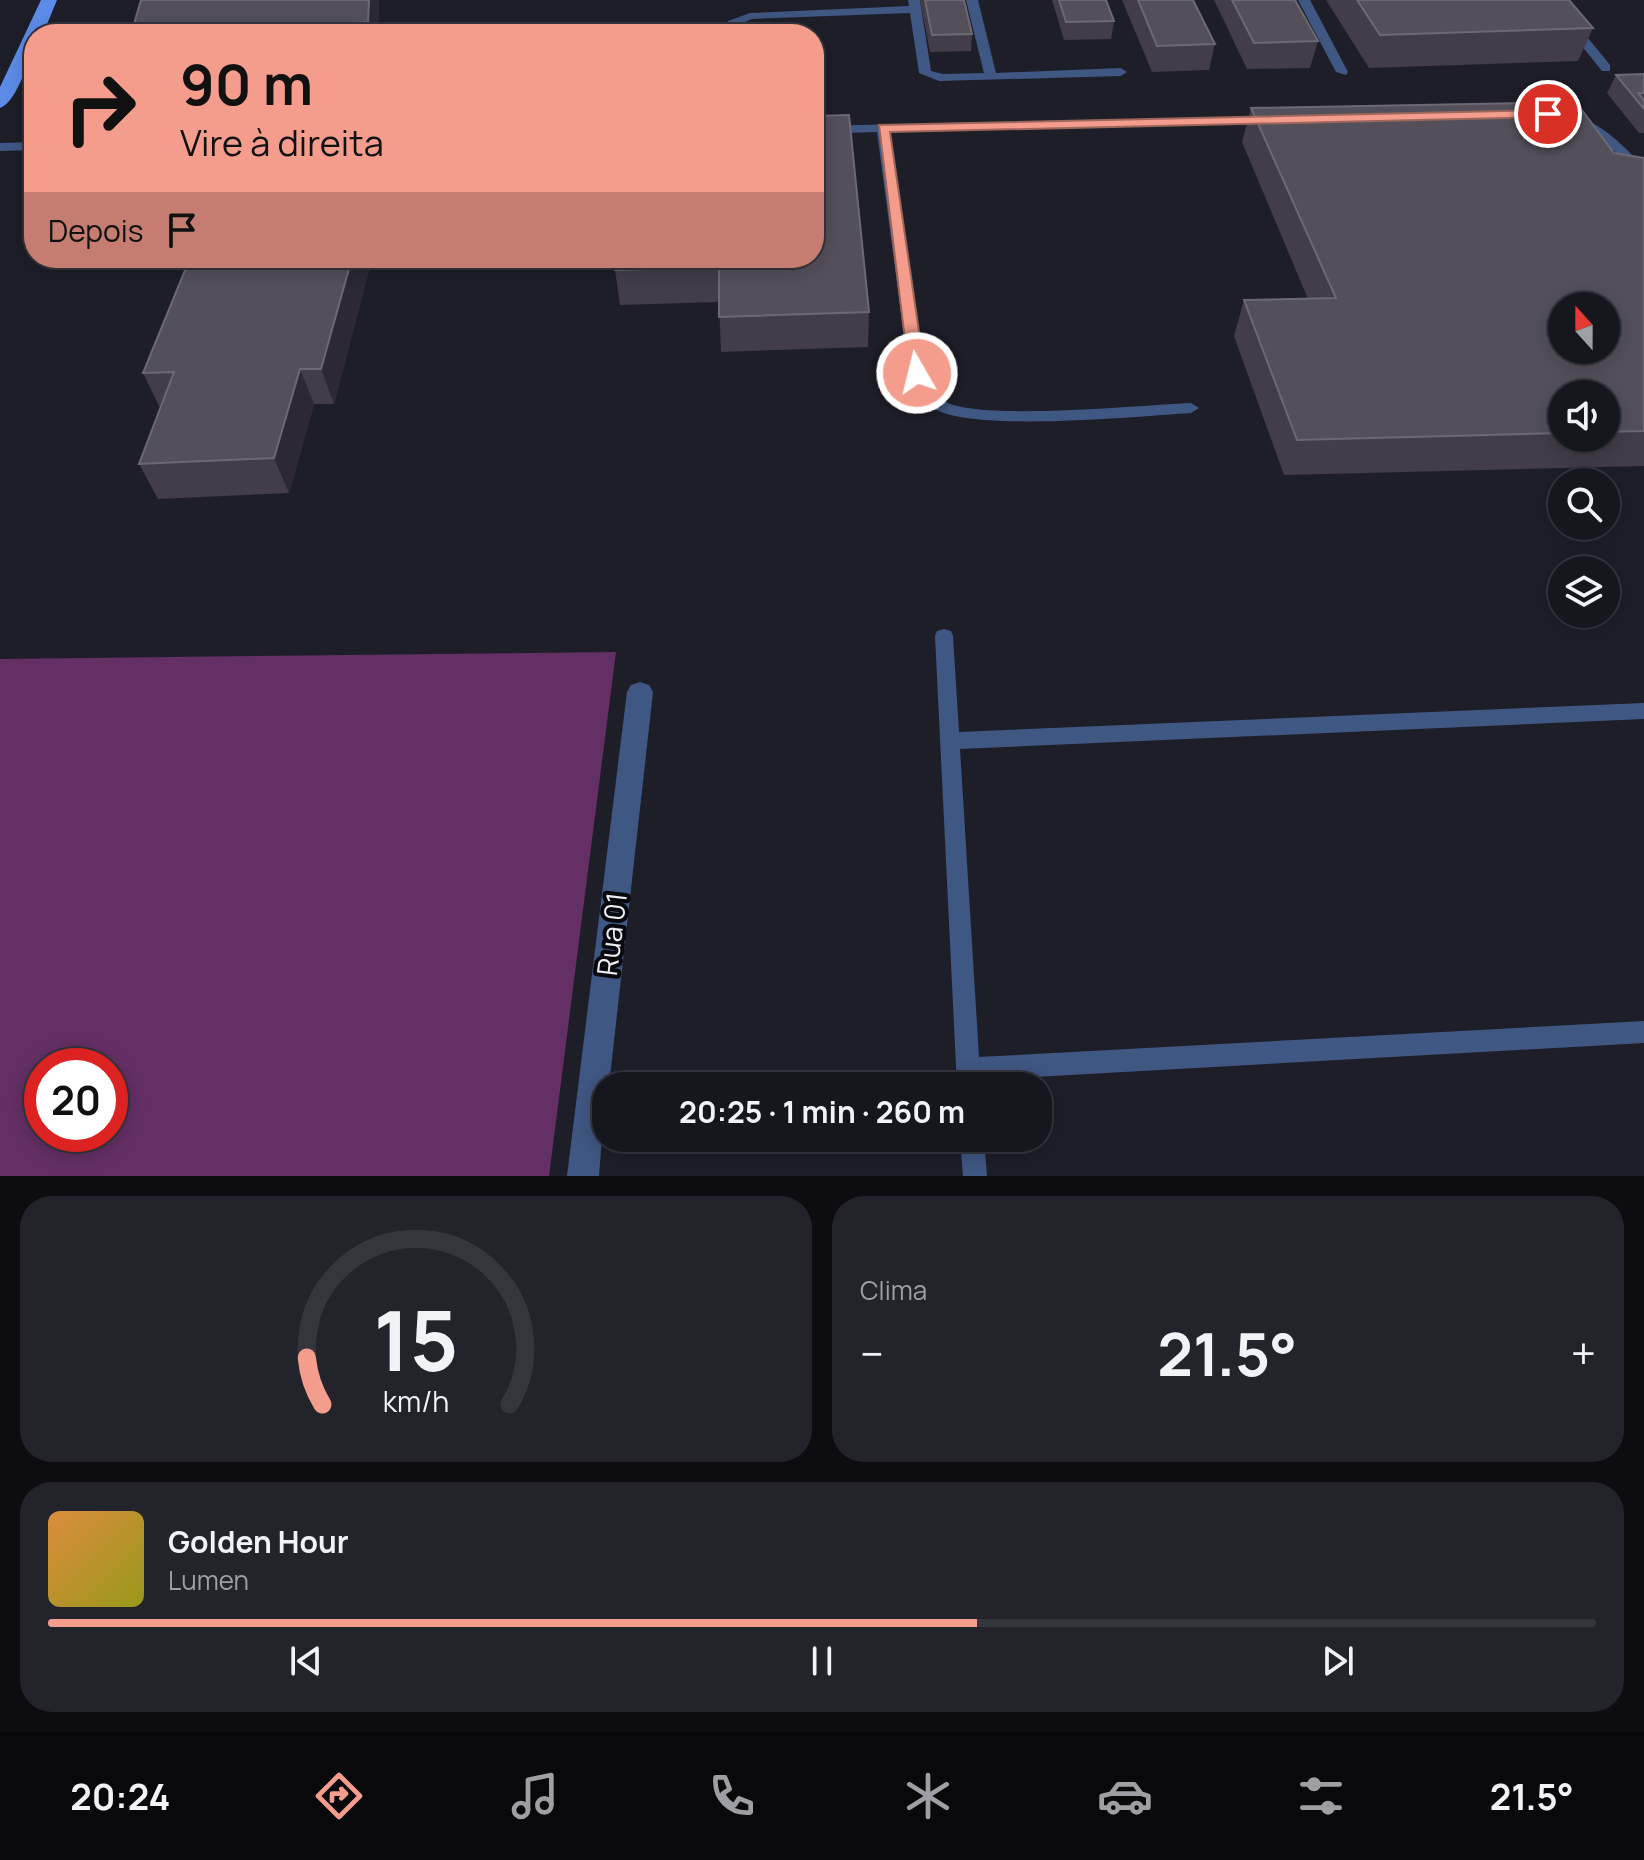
<!DOCTYPE html>
<html lang="pt">
<meta charset="utf-8">
<style>
:root{--surface:#16161f;--page:#23232c;--text:#f1f3f6;--muted:#9e9fa4;--line:#35353d;--accent:#f59d8d}
body{margin:0;font-family:Manrope,sans-serif;background:var(--page);color:var(--text);height:100vh;display:flex;flex-direction:column;font-size:30px;white-space:nowrap}
*{box-sizing:border-box;margin:0}
p{font-size:26px;color:var(--muted)}
.icon{flex:none;width:44px;height:44px;fill:none;stroke:currentColor;stroke-width:2;stroke-linecap:round;stroke-linejoin:round}
.map{position:relative;height:1176px;overflow:hidden}
.panel{display:flex;flex-direction:column;gap:20px;padding:20px;background:#0c0c11;flex:1}
.panel>*{flex:none}
.top-card{position:absolute;left:24px;top:24px;width:800px;height:244px;border-radius:32px;box-shadow:0 4px 20px #0003,0 0 0 2px var(--line);background:#f59d8d;color:#111;overflow:hidden}
.needle{width:52px;rotate:339deg}
.fabs{position:absolute;left:1548px;top:292px;display:grid;gap:16px}
.fabs a{display:grid;place-items:center;width:72px;height:72px;border-radius:50%;background:var(--surface);box-shadow:0 4px 20px #0003,0 0 0 2px var(--line);font-size:40px}
.speed{position:absolute;left:24px;top:1048px;display:flex;gap:16px;font-size:40px;font-weight:700;text-align:center}
.speed>*{display:grid;place-content:center;width:104px;height:104px;border-radius:50%;background:var(--surface);box-shadow:0 4px 20px #0003,0 0 0 2px var(--line);line-height:1}
.speed .limit{border:12px solid #d22;background:#fff;color:#111}
.pin{position:absolute;display:grid;place-items:center;width:68px;height:68px;color:#fff;margin:-34px;border:4px solid #fff;border-radius:50%;box-shadow:0 2px 8px #0007}
.me{position:absolute;width:88px;margin:-44px;rotate:352deg;stroke-linejoin:round;filter:drop-shadow(0 0 6px #0008)}
.turn{display:flex;align-items:center;gap:28px;height:168px;padding:0 24px;font-size:36px}
.turn .icon{width:104px;height:104px;stroke-width:2.5}
.turn b{display:block;font-size:56px;line-height:68px}
.then{display:flex;align-items:center;height:76px;padding:0 24px;background:#0003;gap:16px;font-size:30px}
.big{font-size:60px;font-weight:700;line-height:1.1}
.panel .widget{flex:1;display:flex;flex-direction:column;justify-content:center;gap:12px;min-width:0;padding:0 28px;border-radius:32px;background:var(--page)}
.panel .dial{align-items:center;gap:0}
.dial svg{height:208px;overflow:visible;fill:none;stroke:var(--line);stroke-width:7;stroke-linecap:round;text-anchor:middle}
.dial text{fill:var(--text);stroke:none}
.song{display:flex;align-items:center;gap:24px}
.cover{width:96px;height:96px;border-radius:12px;background:linear-gradient(135deg,hsl(30 70% 55%),hsl(60 70% 35%))}
.played{height:8px;border-radius:4px;background:linear-gradient(90deg,var(--accent) 60%,var(--line) 60%)}
.keys{display:flex;justify-content:space-around;direction:ltr}
.heat{display:flex;justify-content:space-between;align-items:center;font-size:44px;direction:ltr}
.panel .tiles{flex:1;display:grid;gap:20px;grid-template-columns:1fr 1fr}
.widget:last-child{grid-column:span 2}
.trip{position:absolute;left:592px;top:1072px;width:460px;height:80px;border-radius:32px;background:var(--surface);box-shadow:0 4px 20px #0003,0 0 0 2px var(--line);font-weight:700;line-height:80px;text-align:center}
.tabs{display:flex;height:128px;justify-content:space-around;align-items:center;background:#09090c;color:var(--muted)}
.tabs .icon{width:56px;height:56px}
.tabs .active{color:var(--accent)}
.tabs b{font-size:36px;color:var(--text)}
.map>svg:first-child{display:block}
</style>
<div class="map">
<svg width="1644" height="1176" viewBox="0 0 1644 1176">
<rect width="100%" height="100%" fill="#1e1e29"/>
<!-- green -->
<path fill="#642f65" fill-rule="evenodd" d="M616,652l-67,524h-549v-517zM42,1066h68v68h-68z"/>
<g fill="none" stroke-linecap="round" stroke-linejoin="round">
<!-- lane -->
<g fill="#3f5783" fill-rule="evenodd">
<polygon points="908,0 920,0 931,71 943,74 984,73 966,0 978,0 996,73 1121,68 1127,72 1121,76 939,81 919,73 910,13 752,19 737,25 736,34 724,34 728,21 750,13 909,6"/>
<polygon points="1298,0 1310,0 1348,72 1346,75 1336,72"/>
<polygon points="1545,0 1557,0 1610,65 1610,71 1602,71"/>
<path d="M1271,116l4,1v6l-385,9 35,241c5,11 10,23 21,29 36,19 197,3 245,1l8,5 -8,5c-51,3 -219,20 -258,-5 -12,-8 -18,-22 -24,-35l-32,-241 -63,2v-8z"/>
<path d="M1574,118c21,-2 57,34 70,50v12l-5,-1 -22,-26 -43,-29z"/>
<polygon points="34,142 34,150 0,151 0,143"/>
<polygon points="944,629 951,631 953,636 959,732 1644,703 1644,719 960,749 979,1057 1644,1021 1644,1043 980,1080 981,1086 957,1086 935,636 937,631"/>
<polygon points="960,1138 984,1138 987,1176 963,1176"/>
</g>
<!-- street -->
<polygon fill="#3f5783" fill-rule="evenodd" points="640,682 649,685 653,692 609,1086 606,1086 599,1176 567,1176 627,692 631,685"/>
<!-- primary -->
<path fill="#5d8ce8" fill-rule="evenodd" d="M41,0h16l-14,34h-9c0,17 -17,69 -34,74v-21z"/>
</g>
<!-- wall -->
<g fill="#423d48" fill-rule="evenodd">
<polygon points="141,0 379,0 378,34 131,34"/>
<polygon points="920,0 964,0 972,34 971,51 930,52"/>
<polygon points="1052,0 1106,0 1114,21 1111,39 1064,40"/>
<polygon points="1122,0 1193,0 1215,44 1209,70 1152,72"/>
<polygon points="1214,0 1295,0 1318,41 1310,68 1247,69"/>
<polygon points="1326,0 1569,0 1593,28 1578,61 1369,68"/>
<polygon points="1644,74 1644,133 1639,133 1607,93 1616,75"/>
<path d="M1251,108l393,50v308l-360,9 -50,-139 10,-36 64,-1 -66,-157zM1562,394h44v44h-44z"/>
<polygon points="190,258 372,258 334,404 314,404 289,493 158,499 139,464 160,408 143,373"/>
<polygon points="814,258 869,312 868,347 721,352 719,302 620,305 615,270"/>
</g>
<!-- shaded-wall -->
<g fill="#2c2934">
<polygon points="369,0 379,0 378,34 371,34 368,22"/>
<polygon points="352,258 372,258 334,404 321,369"/>
<polygon points="300,369 314,404 289,493 274,458"/>
</g>
<!-- building -->
<g fill="#54505b" stroke="#6c6973" stroke-width="2" fill-rule="evenodd">
<polygon points="141,0 369,0 368,22 237,34 131,34"/>
<polygon points="925,0 964,0 972,34 932,35"/>
<polygon points="1059,0 1106,0 1114,21 1066,22"/>
<polygon points="1138,0 1193,0 1215,44 1157,46"/>
<polygon points="1232,0 1295,0 1318,41 1254,43"/>
<polygon points="1357,0 1569,0 1593,28 1380,35"/>
<polygon points="1644,74 1644,93 1638,93 1644,100 1644,109 1616,75"/>
<path d="M1576,102l38,51 30,5v273l-38,1v-38h-44v39l-265,7 -53,-140 92,-2 -85,-190zM1562,306h44v44h-44z"/>
<polygon points="849,115 869,312 719,317 719,267 615,270 616,258 814,258 814,116"/>
<polygon points="190,258 352,258 321,369 300,369 274,458 139,464 174,372 143,373"/>
</g>
<!-- route -->
<polygon fill="#f59d8d" stroke="#9f665c" stroke-width="2" points="1548,110 1554,114 1552,117 890,132 925,373 917,378 909,373 879,125"/>
<g text-anchor="middle" dominant-baseline="central" stroke-width="8" stroke-linejoin="round" paint-order="stroke">
<!-- near-street labels -->
<g font-size="28" fill="#ededf5" stroke="#08090d">
<text transform="translate(611 934) rotate(-83)">Rua 01</text>
</g>
</g>
</svg>
<div class="fabs">
<a><svg class="needle" viewBox="-14 -14 28 28"><path d="M0-13l5 13h-10z" fill="#e53935"/><path d="M0 13l5-13h-10z" fill="#9e9fa4"/></svg></a>
<a><svg class="icon" aria-label="sound" viewBox="0 0 24 24"><path d="M4 9h4l5-4v14l-5-4H4zM17 9q2 3 0 6"/></svg></a>
<a><svg class="icon" aria-label="search" viewBox="0 0 24 24"><circle cx="10" cy="10" r="6"/><path d="M15 15l6 6"/></svg></a>
<a><svg class="icon" aria-label="layers" viewBox="0 0 24 24"><path d="M12 4l9 5-9 5-9-5zM3 14l9 5 9-5"/></svg></a>
</div>
<div class="speed"><div class="limit">20</div></div>
<div class="pin" style="left:1548px;top:114px;background:#d93025"><svg class="icon" aria-label="arrive" viewBox="0 0 24 24"><path d="M6 21V4h12l-3 4 3 4H6"/></svg></div>
<svg class="me" style="left:917px;top:373px" viewBox="-20 -20 40 40"><circle r="17" fill="#f59d8d" stroke="#fff" stroke-width="3"/><path d="M0-11L8 9 0 5-8 9z" fill="#fff"/></svg>
<div class="trip">20:25 · 1 min · 260 m</div>
<div class="top-card">
<div class="turn"><svg class="icon" aria-label="right" viewBox="0 0 24 24"><path d="M7 20v-9h11M14 6l5 5-5 5"/></svg><div><b>90 m</b>Vire à direita</div></div>
<div class="then">Depois<svg class="icon" aria-label="arrive" viewBox="0 0 24 24"><path d="M6 21V4h12l-3 4 3 4H6"/></svg></div>
</div>
</div>
<section class="panel">
<div class="tiles">
<div class="widget dial"><svg viewBox="0 0 100 80">
<path d="M14 69A42 42 0 1 1 86 69"/>
<path d="M14 69A42 42 0 0 1 8 51" stroke="#f59d8d"/>
<text x="50" y="56" font-size="32" font-weight="700">15</text>
<text x="50" y="72" font-size="11">km/h</text>
</svg></div>
<div class="widget"><p>Clima</p>
<div class="heat"><a>−</a><b class="big">21.5°</b><a>+</a></div>
</div>
<div class="widget">
<div class="song"><i class="cover"></i><div><b>Golden Hour</b><p>Lumen</p></div></div>
<div class="played"></div>
<div class="keys"><svg class="icon" aria-label="previous" viewBox="0 0 24 24"><path d="M18 5L8 12l10 7zM5 5v14"/></svg><svg class="icon" aria-label="pause" viewBox="0 0 24 24"><path d="M8 5v14M16 5v14"/></svg><svg class="icon" aria-label="next" viewBox="0 0 24 24"><path d="M6 5l10 7-10 7zM19 5v14"/></svg></div>
</div>
</div>
</section>
<nav class="tabs">
<b>20:24</b>
<svg class="icon active" aria-label="directions" viewBox="0 0 24 24"><path d="M12 3l9 9-9 9-9-9zM9 14v-3h6M13 9l2 2-2 2"/></svg>
<svg class="icon" aria-label="music" viewBox="0 0 24 24"><path d="M9 18V5l10-2v13"/><circle cx="6" cy="18" r="3"/><circle cx="16" cy="16" r="3"/></svg>
<svg class="icon" aria-label="phone" viewBox="0 0 24 24"><path d="M5 4h4l2 5-3 2q2 4 5 5l2-3 5 2v4C11 20 4 13 5 4z"/></svg>
<svg class="icon" aria-label="climate" viewBox="0 0 24 24"><path d="M12 3v18M4 7l16 10M4 17L20 7"/></svg>
<svg class="icon" aria-label="car" viewBox="0 0 24 24"><path d="M5 17H2v-5l4-1 3-4h7l3 4 3 1v5h-3M9 17h6M6 11h13"/><circle cx="7" cy="17" r="2"/><circle cx="17" cy="17" r="2"/></svg>
<svg class="icon" aria-label="filters" viewBox="0 0 24 24"><path d="M4 7h16M4 17h16"/><circle cx="9" cy="7" r="2"/><circle cx="15" cy="17" r="2"/></svg>
<b>21.5°</b>
</nav>
